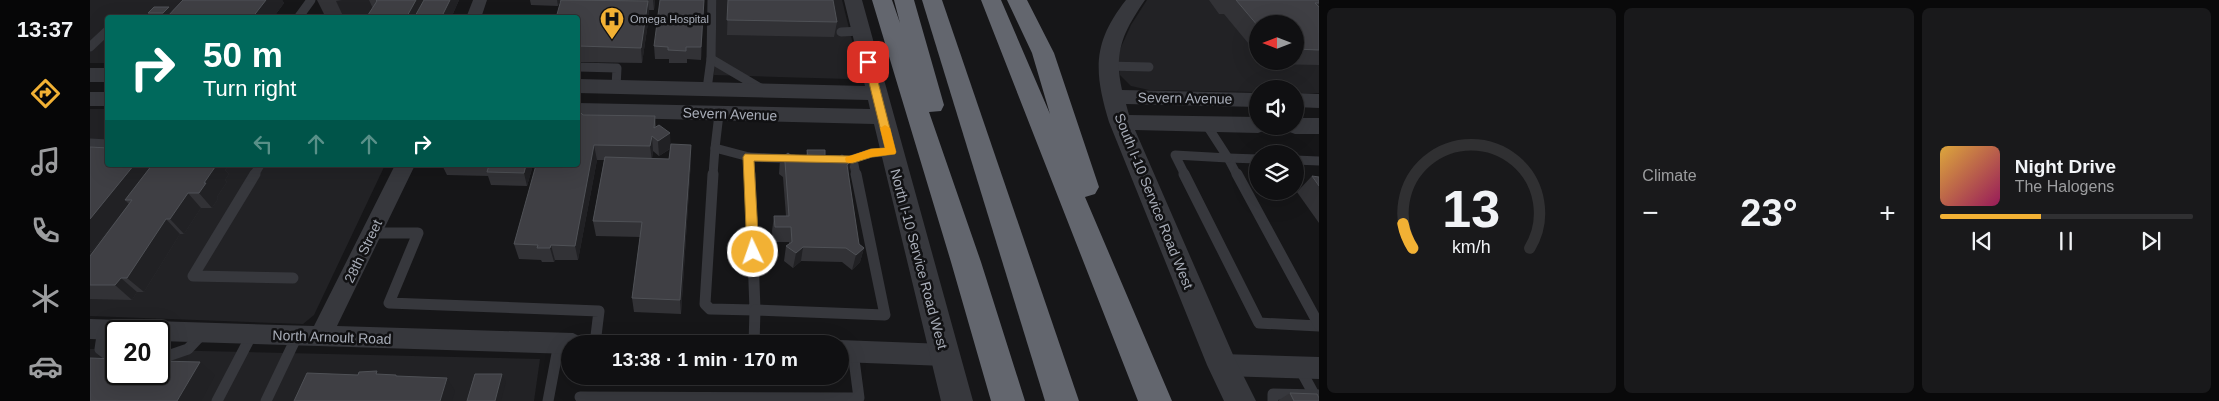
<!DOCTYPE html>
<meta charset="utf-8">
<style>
:root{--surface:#101012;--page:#19191b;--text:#f1f3f6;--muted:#9c9d9f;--line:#303032;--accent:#f2b134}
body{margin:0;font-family:Helvetica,sans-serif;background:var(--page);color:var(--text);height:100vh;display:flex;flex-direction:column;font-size:19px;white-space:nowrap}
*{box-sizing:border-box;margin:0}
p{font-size:16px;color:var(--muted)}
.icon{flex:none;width:28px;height:28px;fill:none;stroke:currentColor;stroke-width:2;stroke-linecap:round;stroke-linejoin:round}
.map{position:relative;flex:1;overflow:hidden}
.details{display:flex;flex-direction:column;gap:8px;padding:8px;background:#09090a;width:900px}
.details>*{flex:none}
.top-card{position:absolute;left:15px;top:15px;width:475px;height:152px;border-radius:5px;box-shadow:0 5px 20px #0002,0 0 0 1px var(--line);background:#00695c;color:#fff;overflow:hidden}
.needle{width:32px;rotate:270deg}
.buttons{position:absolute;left:1159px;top:15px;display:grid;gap:10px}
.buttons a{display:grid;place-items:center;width:55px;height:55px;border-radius:50%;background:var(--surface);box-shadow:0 5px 20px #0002,0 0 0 1px var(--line);font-size:25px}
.speed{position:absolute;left:15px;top:320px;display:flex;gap:10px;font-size:25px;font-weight:700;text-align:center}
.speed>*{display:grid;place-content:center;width:65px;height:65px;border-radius:50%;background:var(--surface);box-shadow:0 5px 20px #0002,0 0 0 1px var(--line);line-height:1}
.speed .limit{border:2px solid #111;border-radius:8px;background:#fff;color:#111}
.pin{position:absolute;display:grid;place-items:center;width:42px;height:42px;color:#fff;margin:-21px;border-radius:10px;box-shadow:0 2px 8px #0006}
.me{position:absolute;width:55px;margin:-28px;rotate:357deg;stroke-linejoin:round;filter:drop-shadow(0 0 4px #0008)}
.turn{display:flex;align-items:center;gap:18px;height:105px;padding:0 15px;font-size:22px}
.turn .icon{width:65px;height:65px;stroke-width:2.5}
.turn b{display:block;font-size:35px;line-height:42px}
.lanes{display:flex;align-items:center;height:48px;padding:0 15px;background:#0003;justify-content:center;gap:25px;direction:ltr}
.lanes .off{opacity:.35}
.big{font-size:38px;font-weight:700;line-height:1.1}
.details .card{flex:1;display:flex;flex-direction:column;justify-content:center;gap:8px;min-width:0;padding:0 18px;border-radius:8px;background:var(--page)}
.details .dial{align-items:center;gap:0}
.dial svg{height:130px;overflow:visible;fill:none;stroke:var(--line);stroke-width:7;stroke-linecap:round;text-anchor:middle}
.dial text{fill:var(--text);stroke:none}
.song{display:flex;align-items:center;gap:15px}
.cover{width:60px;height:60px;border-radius:8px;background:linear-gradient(135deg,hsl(40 70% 55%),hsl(330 70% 35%))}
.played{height:5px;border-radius:2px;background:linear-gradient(90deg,var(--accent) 40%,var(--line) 40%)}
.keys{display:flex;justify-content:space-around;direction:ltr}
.heat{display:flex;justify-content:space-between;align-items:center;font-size:28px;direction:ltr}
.details .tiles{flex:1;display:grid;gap:8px;grid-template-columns:repeat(3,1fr)}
.trip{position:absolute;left:471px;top:335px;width:288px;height:50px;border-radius:25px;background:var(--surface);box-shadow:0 5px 20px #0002,0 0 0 1px var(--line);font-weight:700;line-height:50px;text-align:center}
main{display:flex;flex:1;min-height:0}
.dock{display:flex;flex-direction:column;width:90px;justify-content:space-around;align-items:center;background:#060607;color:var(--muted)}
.dock .icon{width:35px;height:35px}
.dock .selected{color:var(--accent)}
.dock b{font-size:22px;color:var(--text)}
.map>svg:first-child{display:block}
</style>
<main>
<nav class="dock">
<b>13:37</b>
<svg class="icon selected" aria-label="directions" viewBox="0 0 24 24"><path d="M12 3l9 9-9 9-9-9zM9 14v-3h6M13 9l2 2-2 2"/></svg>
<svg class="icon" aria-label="music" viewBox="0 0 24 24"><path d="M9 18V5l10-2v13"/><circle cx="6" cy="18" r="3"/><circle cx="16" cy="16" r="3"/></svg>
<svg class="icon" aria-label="phone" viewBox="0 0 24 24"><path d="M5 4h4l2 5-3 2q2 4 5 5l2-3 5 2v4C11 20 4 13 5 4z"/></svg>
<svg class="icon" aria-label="climate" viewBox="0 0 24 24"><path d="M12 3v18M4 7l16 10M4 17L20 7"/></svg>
<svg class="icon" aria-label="car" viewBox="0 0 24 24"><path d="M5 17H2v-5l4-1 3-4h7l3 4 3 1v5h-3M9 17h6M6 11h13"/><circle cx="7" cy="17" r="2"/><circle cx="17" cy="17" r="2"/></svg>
</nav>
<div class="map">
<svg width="1229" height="401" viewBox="0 0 1229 401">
<rect width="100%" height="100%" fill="#161618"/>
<!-- built -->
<g fill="#222225" fill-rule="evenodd">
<polygon points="0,0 111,0 95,17 18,18 17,63 0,63"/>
<polygon points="627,0 752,0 770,73 758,79 624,75"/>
<path d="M1057,0h172v93h-24v-4h-37l-1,3 -108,-2 -18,-4 -11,-11 -3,-19 14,-31zM1168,24h37v37h-37z"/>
<polygon points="0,109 17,109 18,165 295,165 224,315 213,324 0,316"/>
<polygon points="0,349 26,349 26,374 69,374 69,350 450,359 444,401 0,401"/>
</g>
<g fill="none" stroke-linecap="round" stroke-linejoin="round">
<!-- service-far1 -->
<g stroke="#37383d" stroke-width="9">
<polyline points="208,18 221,0"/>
<polyline points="751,32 771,31"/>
<polyline points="0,47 18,30"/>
<polyline points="621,59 672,89"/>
<polyline points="1017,66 1059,67"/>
<polyline points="488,67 527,68 526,87"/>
<polyline points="617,89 621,59 622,0"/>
<polyline points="629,114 625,148 659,157"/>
<polyline points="0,143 18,144"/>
<polyline points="1138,158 1147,175"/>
<polyline points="1138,158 1168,159"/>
<polyline points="1205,160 1229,161"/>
<polyline points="164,175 170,165"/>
<polyline points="623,175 625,148"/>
<polyline points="660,175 659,157 704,159"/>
<polyline points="766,175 763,159 781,153 801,152"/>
<polyline points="1095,175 1085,155 1138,158 1116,124"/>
</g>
<!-- service -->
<g stroke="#37383d" stroke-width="11">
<polyline points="165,174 103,276 203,278"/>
<polyline points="623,174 615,304 620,309 665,310 660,174"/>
<polyline points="1094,174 1169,323 1229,326"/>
<polyline points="1147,174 1229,325"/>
<polyline points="282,233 328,233 299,303 509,311 505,344"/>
<polyline points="13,329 10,349 26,361"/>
<polyline points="664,344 665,310 795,315 766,174"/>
<polyline points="69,359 98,349 114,332"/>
<polyline points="1209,367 1226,398"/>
<polyline points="490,397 769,398 763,352"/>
<polyline points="127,401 162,334"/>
<polyline points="176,401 207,336"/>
<polyline points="458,401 469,343"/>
<polyline points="1183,401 1183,394 1229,395"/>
</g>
<!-- minor -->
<g fill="#37383d" fill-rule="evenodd">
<polygon points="383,0 397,0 391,18 376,18"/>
<polygon points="305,165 325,165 247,326 483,333 491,337 495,344 480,344 480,354 69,341 69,331 26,331 26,340 0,339 0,319 224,326"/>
<polygon points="750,340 855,344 863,347 867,355 863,363 855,366 750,362 750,344 741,344"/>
<polygon points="1132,354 1229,357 1229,379 1132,376 1123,373 1120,365 1123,357"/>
</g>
<!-- tertiary -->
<g fill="#37383d" fill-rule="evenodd">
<polygon points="754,0 772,0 883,401 851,401 784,124 488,117 488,103 780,109 778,100 488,93 488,79 775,86"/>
<path d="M1036,0h19c-21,31 -32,51 -23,90l136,3v14l-132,-3 3,11 129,2v9h11l-3,4 -8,3 -123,-3 99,227 22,44h-32l-17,-36 -98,-243c-15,-50 -17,-79 17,-122z"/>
<rect x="0" y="68" width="18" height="14"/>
<rect x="0" y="92" width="18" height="14"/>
<polygon points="1205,93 1229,94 1229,108 1205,107"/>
<polygon points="1205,118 1229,118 1229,134 1205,134 1197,131 1194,126 1205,126"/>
</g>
<!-- motorway -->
<g fill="#63666e" fill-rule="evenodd">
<polygon points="782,0 802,0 810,23 804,0 824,0 854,105 851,111 839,112 891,262 935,401 901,401 861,262"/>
<polygon points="832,0 852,0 989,401 955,401"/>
<polygon points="891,0 911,0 960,114 942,53 917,0 937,0 964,53 1009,187 1005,194 995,197 1082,401 1048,401"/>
</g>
</g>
<!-- wall -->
<g fill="#323236" fill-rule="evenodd">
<polygon points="93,0 192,0 194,3 183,18 61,18 58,13 79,7 82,11"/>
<polygon points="227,0 369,0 361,18 237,18 235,16"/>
<polygon points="440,0 470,0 468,6 441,5"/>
<polygon points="470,0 565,0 564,10 559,10 559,16 552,63 488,62 488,18 471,2"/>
<polygon points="614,0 611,60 597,59 597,63 579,63 579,59 565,59 564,46"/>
<polygon points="638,0 747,22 744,37 637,35"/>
<polygon points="1119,0 1229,0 1229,65 1174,64 1172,61 1205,61 1205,24 1168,24 1168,55 1134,14 1129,14"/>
<path d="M493,115l72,1 1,11 15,17 20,16 -10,154 -47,-2 -2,-14 8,-61 -44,-1 -3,-15 11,-61h-7l-19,100h-23l-1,2h-12l-1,-2 -22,-1 -5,-15zM580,149l-1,10 -17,-1 1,-7 6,5z"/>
<polygon points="0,147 18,165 139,165 135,170 139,174 135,180 137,182 127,197 128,199 122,208 111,208 94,234 90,234 54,292 47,292 42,300 0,299 0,256 39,204 1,252 0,252"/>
<polygon points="717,150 735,158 761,161 758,175 769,244 774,248 770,262 762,270 752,262 711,261 703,268 694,261 696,246 699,244 699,242 683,242 682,231 684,216 696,216 693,177 689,174 690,159 703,157 716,157"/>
<polygon points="352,165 443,165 437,186 401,185 398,176 357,175"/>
<polygon points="1222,176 1229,177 1229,223 1207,192"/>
<polygon points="1200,393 1229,401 1189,401 1189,400"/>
</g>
<!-- shaded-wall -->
<g fill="#212124">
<polygon points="176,0 192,0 194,3 183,18 162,18"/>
<polygon points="252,0 279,0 285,13 278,18 254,18 246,1"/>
<polygon points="326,0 344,0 335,18 316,18"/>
<polygon points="360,0 369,0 361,18 351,18"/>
<polygon points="467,0 470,0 468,6"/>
<polygon points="563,0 565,0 564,10"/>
<polygon points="614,0 614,6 611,60 611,47"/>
<polygon points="558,1 559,16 552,63 551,48"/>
<polygon points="79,7 83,12 76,18 73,13"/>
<polygon points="580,133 581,148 569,156 568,141"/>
<polygon points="562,136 563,151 562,161 560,146"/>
<polygon points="504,145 507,160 488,260 485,246"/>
<polygon points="601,145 601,160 591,314 590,300"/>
<polygon points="761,161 758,176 757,165"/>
<polygon points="44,165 70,165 35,200 39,204 1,252 0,251 0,219"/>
<polygon points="123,165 139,165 135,170 139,174 135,180 137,182 127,197 128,199 122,208 109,193"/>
<polygon points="436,165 443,165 437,186 434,173"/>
<polygon points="98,193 111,208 94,234 80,219"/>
<polygon points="76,219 90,234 54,292 37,278"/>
<polygon points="461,245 465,260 464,262 460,248"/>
<polygon points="713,247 711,261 703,268 706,253"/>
<polygon points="774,248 770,262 762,270 766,255"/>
<polygon points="31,278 47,292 42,300 25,285"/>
<polygon points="110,362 125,375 111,401 87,401"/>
<polygon points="412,374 416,382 411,401 405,401"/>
<polygon points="357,378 365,391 362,401 350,401"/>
</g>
<!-- building -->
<g fill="#3f3f44" stroke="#4f5156">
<polygon points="93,0 176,0 162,18 76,18"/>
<polygon points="286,0 326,0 316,18 276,18 287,1"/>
<polygon points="334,0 360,0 351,18 324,18"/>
<polygon points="471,0 558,1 551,48 488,46 488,18 466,18"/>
<polygon points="570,0 614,0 611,47 596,47 596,51 578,50 578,47 564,46"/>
<polygon points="638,0 743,0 747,22 637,20"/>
<polygon points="1146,0 1229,0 1229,3 1225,3 1229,7 1229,50 1205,49 1205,24 1168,24 1168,26"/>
<polygon points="64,7 79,7 73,13 58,13"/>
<polygon points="488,112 490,112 493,115 565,116 564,128 569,125 580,133 568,141 562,136 560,146 504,145 485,246 461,245 460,248 447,248 448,245 424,244 446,165 488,165"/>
<polygon points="581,144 601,145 590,300 542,298 552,222 503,221 515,157 579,159"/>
<polygon points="0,147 18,148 18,165 44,165 0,219"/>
<polygon points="717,150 735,150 735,158 747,158 752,155 761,161 757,165 769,244 774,248 766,255 756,248 713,247 706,253 696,246 702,242 701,227 685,227 684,216 699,216 695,162 690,159 698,153 703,157 718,157"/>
<polygon points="62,165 123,165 121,167 125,167 114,183 116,183 109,193 98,193 80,219 76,219 37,278 31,278 25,285 0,285 0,256 42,200 35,200"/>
<polygon points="399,165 436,165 434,173 397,172"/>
<polygon points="1222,176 1229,177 1229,186"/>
<polygon points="0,358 26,359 26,374 69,374 69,361 110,362 87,401 0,401"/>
<polygon points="287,371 286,374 306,375 306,376 357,378 350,401 204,401 217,373 268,375 269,372"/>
<polygon points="385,374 412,374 405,401 377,401"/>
<polygon points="1200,393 1227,394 1229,398 1229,401 1204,401"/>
</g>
<!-- route -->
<polygon fill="#f2b134" stroke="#9d7322" points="778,59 783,62 806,152 805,154 782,157 763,163 664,161 669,252 667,256 659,256 657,252 653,157 655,154 762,156 781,149 795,148 774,62"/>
<!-- slow -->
<polygon fill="#f59e0b" points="795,125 800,128 806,152 805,154 781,157 760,163 756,162 755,159 756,157 781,149 795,148 790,128"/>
<!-- icons -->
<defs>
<symbol id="hospital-pin" viewBox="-11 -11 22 30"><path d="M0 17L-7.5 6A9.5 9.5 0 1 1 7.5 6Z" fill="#f2b134" stroke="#111113"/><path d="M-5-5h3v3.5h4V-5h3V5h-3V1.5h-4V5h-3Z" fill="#111"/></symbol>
</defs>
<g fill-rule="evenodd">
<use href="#hospital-pin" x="508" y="5" width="28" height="38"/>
</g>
<g text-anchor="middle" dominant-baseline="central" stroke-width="5" stroke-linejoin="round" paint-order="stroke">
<!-- far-poi labels -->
<g font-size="11" fill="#a8adb8" stroke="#111113" text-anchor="start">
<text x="540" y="19">Omega Hospital</text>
</g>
<!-- street labels -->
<g font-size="14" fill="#a8adb8" stroke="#111113">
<text transform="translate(1095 98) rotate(1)">Severn Avenue</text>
<text transform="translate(640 114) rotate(2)">Severn Avenue</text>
<text transform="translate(1064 201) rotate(68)">South I-10 Service Road West</text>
<text transform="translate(273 251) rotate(-64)">28th Street</text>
<text transform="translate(829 259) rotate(75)">North I-10 Service Road West</text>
<text transform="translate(242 337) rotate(2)">North Arnoult Road</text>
</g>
</g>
</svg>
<div class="buttons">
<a><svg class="needle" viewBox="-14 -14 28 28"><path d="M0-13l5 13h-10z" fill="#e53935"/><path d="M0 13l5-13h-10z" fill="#9c9d9f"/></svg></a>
<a><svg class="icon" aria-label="sound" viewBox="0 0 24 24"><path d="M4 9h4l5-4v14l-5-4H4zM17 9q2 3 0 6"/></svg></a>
<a><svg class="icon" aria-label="layers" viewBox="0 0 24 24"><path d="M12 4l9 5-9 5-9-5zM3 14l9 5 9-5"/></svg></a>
</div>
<div class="speed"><div class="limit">20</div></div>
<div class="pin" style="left:778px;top:62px;background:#d93025"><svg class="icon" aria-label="arrive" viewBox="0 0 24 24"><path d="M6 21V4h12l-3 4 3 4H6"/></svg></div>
<svg class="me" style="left:663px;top:252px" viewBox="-20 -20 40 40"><circle r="17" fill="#f2b134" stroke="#fff" stroke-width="3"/><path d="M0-11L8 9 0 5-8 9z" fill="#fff"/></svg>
<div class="trip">13:38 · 1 min · 170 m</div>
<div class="top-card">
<div class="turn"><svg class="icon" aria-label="right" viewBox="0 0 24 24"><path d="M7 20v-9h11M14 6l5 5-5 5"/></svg><div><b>50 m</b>Turn right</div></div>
<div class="lanes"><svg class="icon off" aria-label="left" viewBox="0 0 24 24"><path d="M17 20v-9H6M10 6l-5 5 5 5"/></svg><svg class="icon off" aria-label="ahead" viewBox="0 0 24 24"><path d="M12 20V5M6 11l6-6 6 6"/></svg><svg class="icon off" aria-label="ahead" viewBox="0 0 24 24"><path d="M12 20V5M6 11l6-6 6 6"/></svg><svg class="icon" aria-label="right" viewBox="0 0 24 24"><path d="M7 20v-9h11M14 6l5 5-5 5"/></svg></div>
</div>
</div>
<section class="details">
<div class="tiles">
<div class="card dial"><svg viewBox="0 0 100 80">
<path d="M14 69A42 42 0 1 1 86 69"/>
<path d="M14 69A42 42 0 0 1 8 54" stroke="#f2b134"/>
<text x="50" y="56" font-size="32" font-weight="700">13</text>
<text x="50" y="72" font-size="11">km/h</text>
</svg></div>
<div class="card"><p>Climate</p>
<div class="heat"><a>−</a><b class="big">23°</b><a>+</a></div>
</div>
<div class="card">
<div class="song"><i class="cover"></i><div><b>Night Drive</b><p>The Halogens</p></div></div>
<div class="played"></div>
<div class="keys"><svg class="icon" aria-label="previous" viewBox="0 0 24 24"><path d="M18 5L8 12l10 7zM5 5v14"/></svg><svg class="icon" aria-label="pause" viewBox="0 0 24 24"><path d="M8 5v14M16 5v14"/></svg><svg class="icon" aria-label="next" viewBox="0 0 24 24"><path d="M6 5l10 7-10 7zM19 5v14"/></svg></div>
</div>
</div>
</section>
</main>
